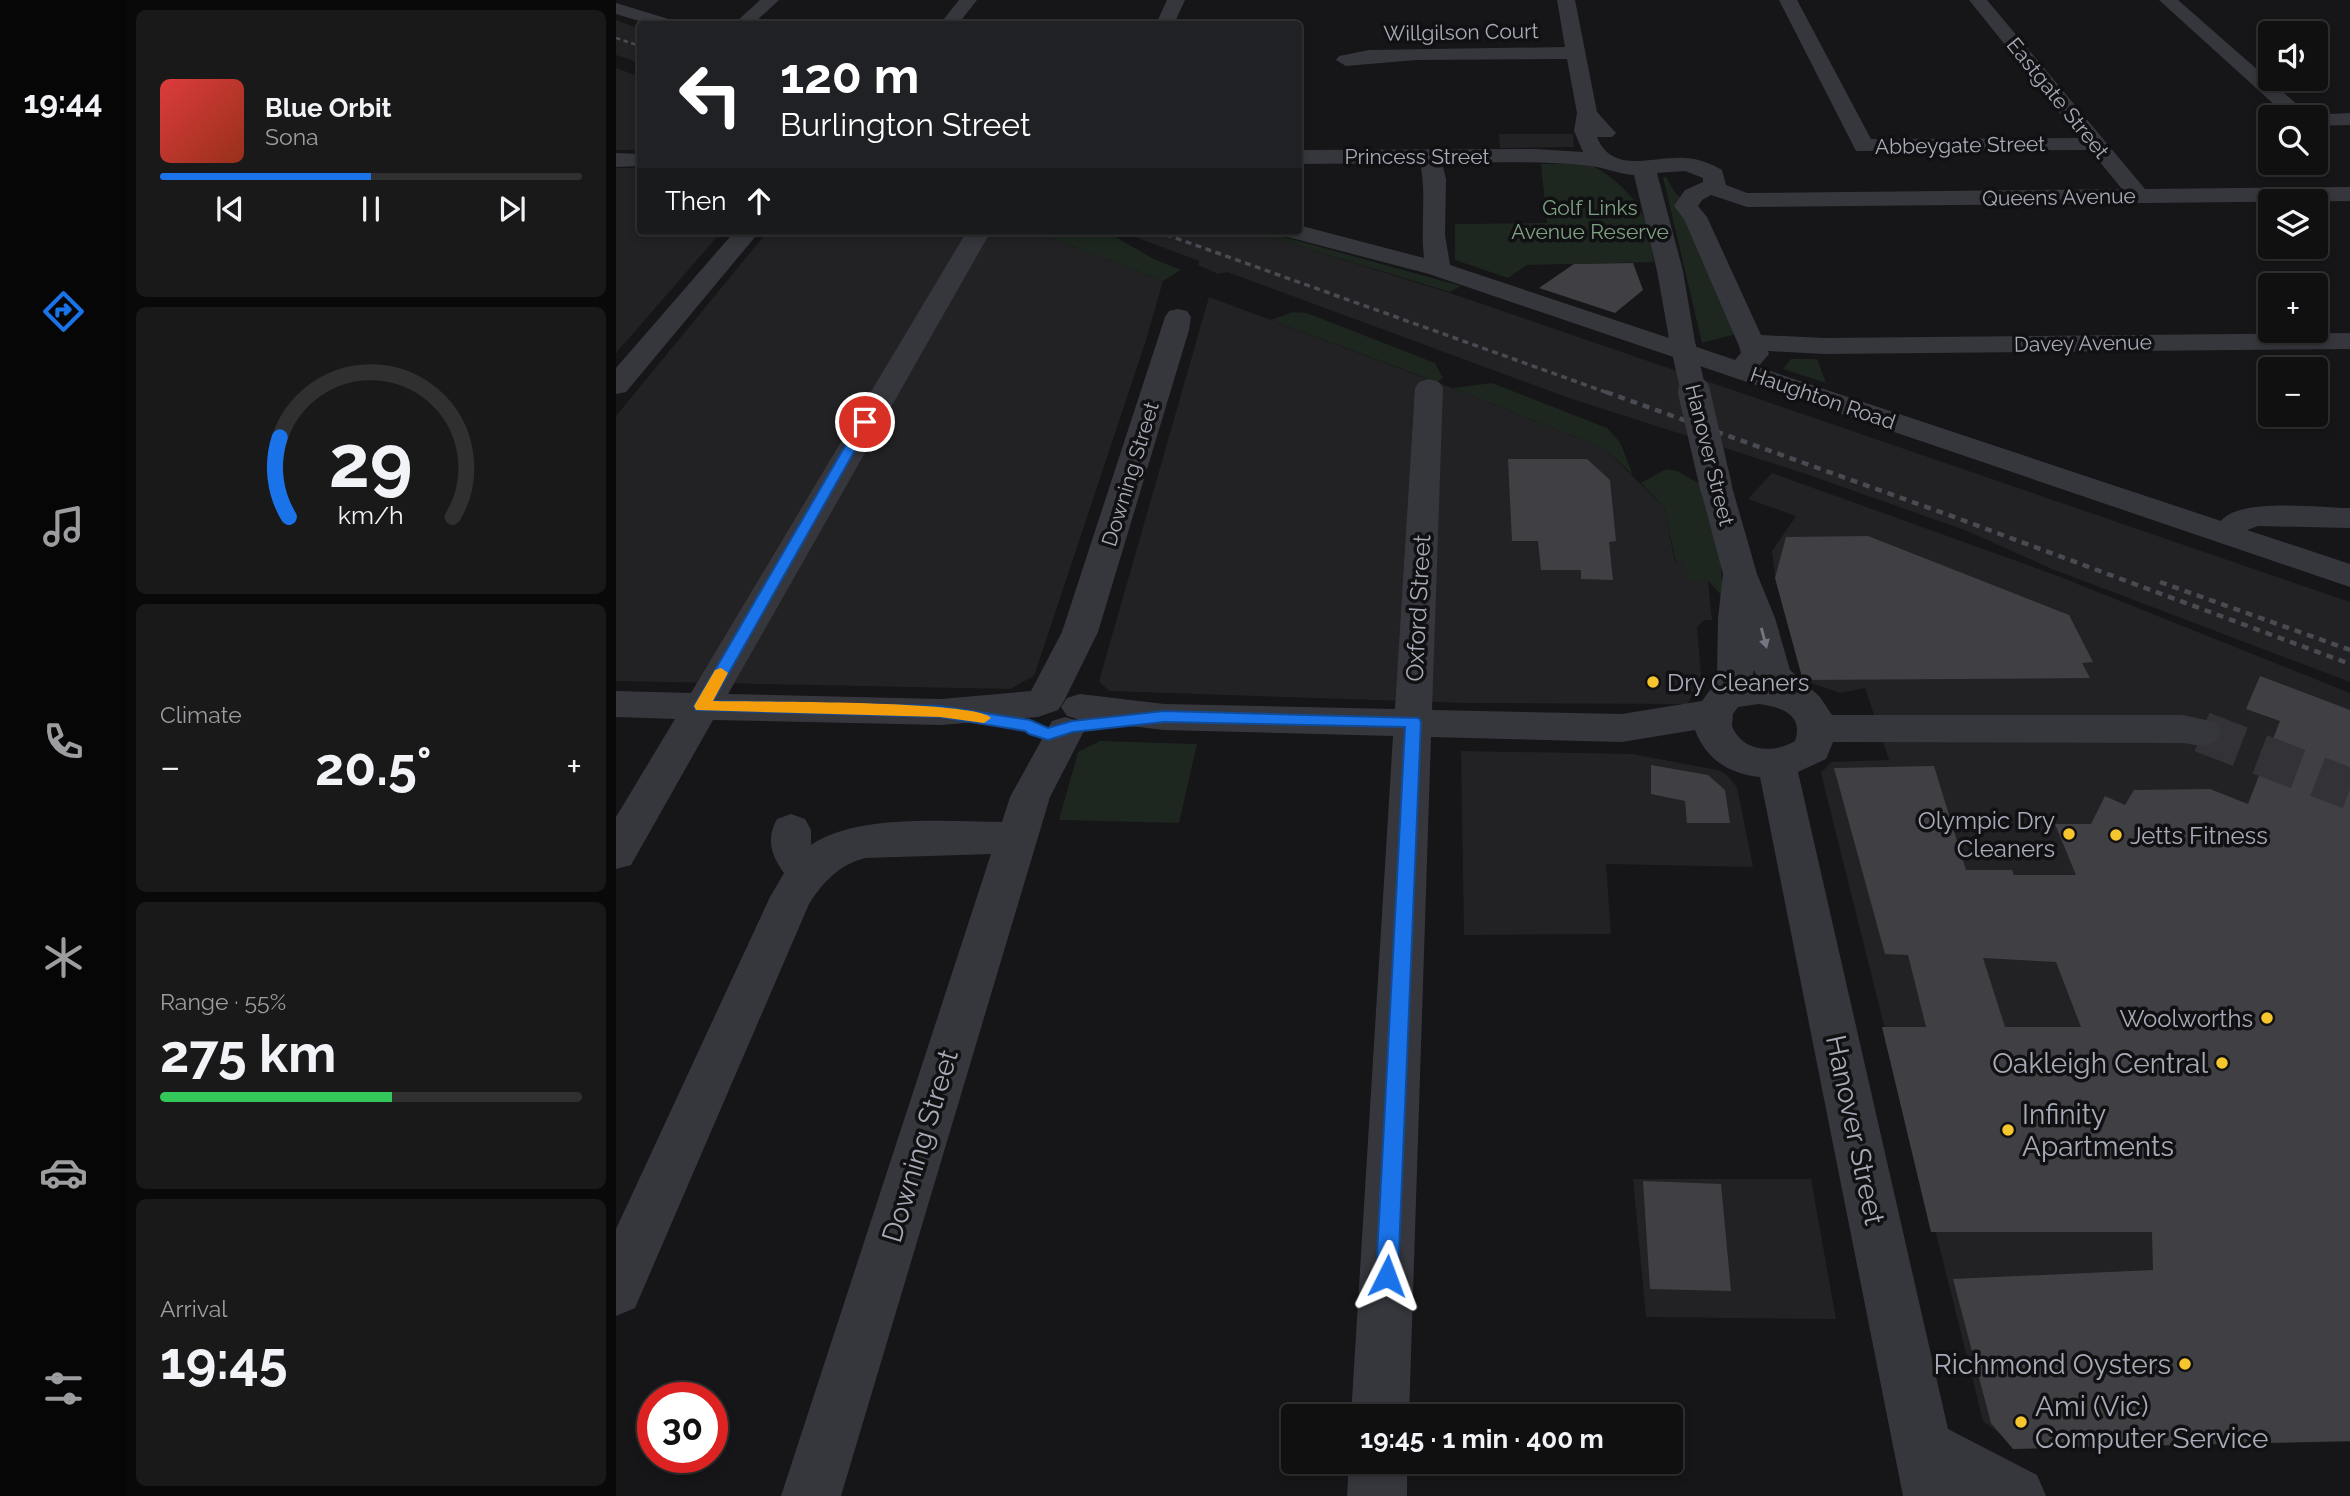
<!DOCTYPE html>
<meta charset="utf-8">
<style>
:root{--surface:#101011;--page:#19191a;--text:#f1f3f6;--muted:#9c9d9f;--line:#303031;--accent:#1a73e8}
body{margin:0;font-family:Raleway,sans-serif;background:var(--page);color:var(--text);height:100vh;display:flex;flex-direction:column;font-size:26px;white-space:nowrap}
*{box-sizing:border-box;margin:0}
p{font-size:23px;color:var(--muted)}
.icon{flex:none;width:38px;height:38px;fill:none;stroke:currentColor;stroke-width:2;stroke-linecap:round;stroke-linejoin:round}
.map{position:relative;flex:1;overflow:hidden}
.side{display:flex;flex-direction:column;gap:10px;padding:10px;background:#090909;width:490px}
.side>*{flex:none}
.top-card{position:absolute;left:21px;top:21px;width:665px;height:214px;border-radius:7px;box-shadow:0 4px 10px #0003,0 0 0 2px var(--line);background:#202124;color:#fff;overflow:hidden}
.buttons{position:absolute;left:1642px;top:21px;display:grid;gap:14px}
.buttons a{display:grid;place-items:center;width:70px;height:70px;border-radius:7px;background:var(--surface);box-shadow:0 4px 10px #0003,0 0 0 2px var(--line);font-size:35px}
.speed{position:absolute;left:21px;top:1382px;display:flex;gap:14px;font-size:35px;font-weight:700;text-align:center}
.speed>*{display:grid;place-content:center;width:91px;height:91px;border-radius:50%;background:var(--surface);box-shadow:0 4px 10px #0003,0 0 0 2px var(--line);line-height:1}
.speed .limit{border:10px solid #d22;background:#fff;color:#111}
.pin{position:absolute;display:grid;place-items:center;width:60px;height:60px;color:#fff;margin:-30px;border:4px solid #fff;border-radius:50%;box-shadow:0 2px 7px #0007}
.me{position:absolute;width:77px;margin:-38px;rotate:3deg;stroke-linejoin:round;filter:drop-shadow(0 0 5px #0008)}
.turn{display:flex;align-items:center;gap:24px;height:147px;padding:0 28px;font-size:32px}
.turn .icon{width:91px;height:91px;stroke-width:2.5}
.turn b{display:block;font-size:49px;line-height:60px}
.then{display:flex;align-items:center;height:66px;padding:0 28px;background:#0003;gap:14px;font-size:26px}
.big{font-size:52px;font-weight:700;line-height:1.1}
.side .card{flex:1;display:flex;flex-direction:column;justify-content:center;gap:10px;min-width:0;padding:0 24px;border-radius:10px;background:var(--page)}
.side .dial{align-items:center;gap:0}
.dial svg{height:182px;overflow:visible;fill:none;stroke:var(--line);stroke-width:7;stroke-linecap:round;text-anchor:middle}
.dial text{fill:var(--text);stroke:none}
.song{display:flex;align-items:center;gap:21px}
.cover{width:84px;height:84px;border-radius:10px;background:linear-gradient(135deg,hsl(0 70% 55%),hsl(10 70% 35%))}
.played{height:7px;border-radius:4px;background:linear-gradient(90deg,var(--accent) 50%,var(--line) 50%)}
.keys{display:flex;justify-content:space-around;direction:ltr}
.heat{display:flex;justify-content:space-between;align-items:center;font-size:38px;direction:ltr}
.charge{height:10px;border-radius:5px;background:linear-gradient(90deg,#34c759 55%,var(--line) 0)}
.trip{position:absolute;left:665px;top:1404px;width:402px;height:70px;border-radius:7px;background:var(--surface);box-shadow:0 4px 10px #0003,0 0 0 2px var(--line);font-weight:700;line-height:70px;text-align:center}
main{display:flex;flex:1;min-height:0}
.tabs{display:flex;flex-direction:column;width:126px;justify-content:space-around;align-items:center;background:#060607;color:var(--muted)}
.tabs .icon{width:49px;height:49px}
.tabs .selected{color:var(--accent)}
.tabs b{font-size:32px;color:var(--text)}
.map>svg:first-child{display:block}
</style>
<main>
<nav class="tabs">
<b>19:44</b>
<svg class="icon selected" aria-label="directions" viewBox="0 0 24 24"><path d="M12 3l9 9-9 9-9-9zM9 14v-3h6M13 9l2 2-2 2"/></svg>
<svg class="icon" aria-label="music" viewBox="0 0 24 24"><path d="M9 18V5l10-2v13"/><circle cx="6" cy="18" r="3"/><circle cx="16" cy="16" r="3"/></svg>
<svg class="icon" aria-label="phone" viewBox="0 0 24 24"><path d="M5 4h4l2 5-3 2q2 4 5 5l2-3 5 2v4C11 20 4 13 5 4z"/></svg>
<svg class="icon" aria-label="climate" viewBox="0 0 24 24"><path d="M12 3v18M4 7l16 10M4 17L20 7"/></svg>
<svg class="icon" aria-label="car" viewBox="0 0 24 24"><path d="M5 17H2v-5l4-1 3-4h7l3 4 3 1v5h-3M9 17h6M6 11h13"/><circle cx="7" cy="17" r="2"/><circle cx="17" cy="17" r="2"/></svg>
<svg class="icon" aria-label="filters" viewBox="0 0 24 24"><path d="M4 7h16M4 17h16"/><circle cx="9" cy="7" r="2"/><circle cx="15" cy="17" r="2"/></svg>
</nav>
<section class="side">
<div class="card">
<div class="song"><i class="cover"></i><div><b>Blue Orbit</b><p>Sona</p></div></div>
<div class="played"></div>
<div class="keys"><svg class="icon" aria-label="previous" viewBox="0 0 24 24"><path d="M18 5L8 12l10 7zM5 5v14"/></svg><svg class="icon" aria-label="pause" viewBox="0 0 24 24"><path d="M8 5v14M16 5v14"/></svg><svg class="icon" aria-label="next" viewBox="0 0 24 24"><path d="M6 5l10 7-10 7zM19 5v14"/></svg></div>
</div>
<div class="card dial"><svg viewBox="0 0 100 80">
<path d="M14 69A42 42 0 1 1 86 69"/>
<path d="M14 69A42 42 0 0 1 10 34" stroke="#1a73e8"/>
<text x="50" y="56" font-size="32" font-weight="700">29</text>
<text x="50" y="72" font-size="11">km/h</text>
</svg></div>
<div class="card"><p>Climate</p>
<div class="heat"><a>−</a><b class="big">20.5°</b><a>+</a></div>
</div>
<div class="card"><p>Range · 55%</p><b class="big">275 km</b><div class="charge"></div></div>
<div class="card"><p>Arrival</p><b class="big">19:45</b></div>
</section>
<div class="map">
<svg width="1734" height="1496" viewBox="0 0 1734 1496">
<rect width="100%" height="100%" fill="#161517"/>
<!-- built -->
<g fill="#222124">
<polygon points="0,20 24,29 24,63 0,55"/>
<polygon points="0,68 24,77 24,150 0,150"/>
<polygon points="883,134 957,134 958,147 884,148"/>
<polygon points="0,168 24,168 24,231 106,231 0,353"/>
<polygon points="152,231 416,231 547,281 530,340 418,676 394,689 0,681 0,416"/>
<polygon points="503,231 634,231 645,234 834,293 1734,602 1734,682 1436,569 1351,531 1193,475 950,397 611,272 602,274 582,265 583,261"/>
<polygon points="593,297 836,388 989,449 1048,507 1059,562 1069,563 1092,581 1096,620 1088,620 1081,627 1085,676 1072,704 849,703 493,691 483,681"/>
<polygon points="1156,473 1442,576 1734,693 1734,1442 1538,1444 1391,1439 1367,1421 1205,773 1215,762 1273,760 1249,688 1224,693 1187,680 1159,578 1156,551 1180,516 1132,499"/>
<polygon points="845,751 1016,754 1102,770 1110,774 1121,787 1137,867 990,864 995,934 848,935"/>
<polygon points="1017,1179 1195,1179 1220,1319 1030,1317"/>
</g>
<!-- green -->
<g fill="#1d261f">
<path d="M969,163c22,7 52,34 59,55 5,14 7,30 10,44l-127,3 -19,13 -53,-18v-36l92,-1 -6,-59z"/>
<polygon points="1047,177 1050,177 1060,194 1065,197 1120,334 1086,343"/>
<polygon points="416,231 489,231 538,259 565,270 547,281"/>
<polygon points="634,231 647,231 845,286 834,292"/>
<polygon points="677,312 691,313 819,363 827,378 821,382 655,320"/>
<polygon points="1175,359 1201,359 1210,383 1167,369"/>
<polygon points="876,383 991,428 1004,442 1017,475 989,449 836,388"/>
<polygon points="1050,469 1061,471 1086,485 1104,550 1107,597 1092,581 1073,580 1069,563 1060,562 1048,507 1025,483"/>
<polygon points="484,741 581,744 563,823 443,820 462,752"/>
</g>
<!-- building -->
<g fill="#404044" fill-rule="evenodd">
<polygon points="1017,263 1027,290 999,313 923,288 958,264"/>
<polygon points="892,459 971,459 994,480 1000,541 993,542 997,580 965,579 965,570 925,570 922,541 896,541"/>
<polygon points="1252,536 1453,615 1477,662 1466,663 1474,678 1190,680 1186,677 1159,578 1170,537"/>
<path d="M1644,676l90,34v731l-337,8 -22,-26 -38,-144 200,-9 -1,-38h-221l-49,-205h44l-18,-72 -23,-1 -51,-186 100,-2 32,104h46l2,5h62l-21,-51h36l14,-28 20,9 9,-15 76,-1 38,15 32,-83 -34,-12zM1367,958l73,4 25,65h-76z"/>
<polygon points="1035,765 1092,775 1109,790 1114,823 1071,823 1069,801 1035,794"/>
<polygon points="1027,1181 1105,1184 1115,1291 1034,1289"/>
</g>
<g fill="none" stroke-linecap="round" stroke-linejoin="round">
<!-- minor-tunnel -->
<polyline stroke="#333337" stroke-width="41" stroke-dasharray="41 21" stroke-linecap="butt" points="1586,732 1734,789"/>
<!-- minor -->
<g fill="#36373d" fill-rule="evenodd">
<polygon points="144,0 163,0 137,24 118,24"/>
<polygon points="343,0 361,0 342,24 324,24"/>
<polygon points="551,0 569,0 558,24 540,24"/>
<path d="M941,0h18l22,112 19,21 -4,4h-15c16,39 56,18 89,21 13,1 24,5 36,12l4,15 21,8 375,-4 -32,-39 -234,1 -77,-151h18l74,139 209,-1 -111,-138h18l158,189 205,-2v14l-603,6 -36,-12 -9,5 -4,6 9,11 54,118 63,3 526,-5v16l-526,5 -56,-3 1,3 -11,13 463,154c19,-24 99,-13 129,-13v20l-92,-2 -11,4 103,34v23l-921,-313 -145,-38 -4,-5h18v-6l126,33c-4,-32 3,-64 -4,-95l-122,1v-14l238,-1 47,3 -9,-21 3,-18 -10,-54 -151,1 -70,6 -10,-6 3,-4 30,-6 196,-3zM826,163c49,0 100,-3 149,3 15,2 28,8 43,9l23,96 12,67 -219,-73 -5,-30 1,-56zM1069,171l18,7v4l-18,8 -11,16 10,13 55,127 2,7 -6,7 -50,-17 6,-1 3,-6 -11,-65 -26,-98z"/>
<polygon points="1543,0 1562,0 1693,115 1734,113 1734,125 1699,126 1699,117 1672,117"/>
<polygon points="0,3 56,20 59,24 33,24 0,14"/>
<polygon points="0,153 24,154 24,166 0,167"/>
<polygon points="119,231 144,231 10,392 0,394 0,368"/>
<polygon points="351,231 375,231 112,694 325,699 415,691 446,632 549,317 553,311 562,309 571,311 575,317 573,330 482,632 448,701 442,710 422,717 325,725 97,720 15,865 0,869 0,817 59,719 0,717 0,691 75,693"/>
<path d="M813,379l10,3 4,6 -11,322 190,4 80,-13 11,-15 4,-11 1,-57 5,-44 -23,-87 5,-7 11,-2 11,2 5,7 25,87 18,44 15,52 30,27 12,18h351l32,7 6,10 -6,10 -13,4 -19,-3 -350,-1 -7,17 -28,13 150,657 89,46 9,21h-143l-143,-719c-31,-3 -54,-18 -65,-47l-73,12 -191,-5 -22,679h-58l42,-680 -229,-6 -84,-10 -13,-4 -6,-9 6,-9 13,-4 84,10 231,5 20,-321 4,-6zM1138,670l4,8 -6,1zM1143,704c22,3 45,10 36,37 -21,13 -53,11 -63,-15l1,-12 5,-7z"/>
<path d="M449,717l13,4 6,10 -34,66 -209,699h-60l210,-642 -126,4c-26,7 -42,24 -56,46l-174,404 -19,8v-87l154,-332 14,-24c-13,-18 -18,-34 -7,-54l14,-5 14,5 6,11v15c48,-32 135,-23 191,-23l8,-25 42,-76z"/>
<polygon points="733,1461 791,1461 791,1496 731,1496"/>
</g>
<!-- rail-far2 -->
<polyline stroke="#494b52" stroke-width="2.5" stroke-dasharray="4.5 3.5" stroke-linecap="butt" points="0,38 24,46"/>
<!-- rail-far1 -->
<polyline stroke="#494b52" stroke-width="3.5" stroke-dasharray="6 4.5" stroke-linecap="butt" points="540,231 995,394"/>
<!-- rail -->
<g stroke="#494b52" stroke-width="4.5" stroke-dasharray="7 6" stroke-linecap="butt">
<polyline points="990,392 1330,514 1734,664"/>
<polyline points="1544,582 1734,650"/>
</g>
<!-- minor-bridge-far1 -->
<polyline stroke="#36373d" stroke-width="25" points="1065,336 1078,394"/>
<!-- minor-bridge -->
<polyline stroke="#36373d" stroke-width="32" points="1078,392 1100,487"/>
</g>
<!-- one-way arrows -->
<defs><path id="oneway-solid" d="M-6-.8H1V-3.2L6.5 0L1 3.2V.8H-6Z" transform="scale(1.75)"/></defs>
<use fill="#747781" href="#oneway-solid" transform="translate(1148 638) rotate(75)"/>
<!-- route -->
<polygon fill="#1a73e8" stroke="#114b97" stroke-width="2" points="249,419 255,422 97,701 324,706 414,720 432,728 456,721 548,711 803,718 805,722 782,1276 779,1284 771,1287 763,1284 760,1276 789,727 548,722 457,732 432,740 413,734 409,731 324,717 80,710 78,706 243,422"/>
<!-- slow -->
<path fill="#f59e0b" d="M105,668l7,5 -15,28c36,1 265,-1 278,17l-7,5 -44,-6 -244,-7 -2,-4 21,-36z"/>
<!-- markers -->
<g fill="#f6c62f" stroke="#111012" stroke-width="2.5">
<circle cx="1037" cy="682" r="7"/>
<circle cx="1453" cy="834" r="7"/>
<circle cx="1500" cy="835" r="7"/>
<circle cx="1651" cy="1018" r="7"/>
<circle cx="1606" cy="1063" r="7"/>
<circle cx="1392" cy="1130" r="7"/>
<circle cx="1569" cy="1364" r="7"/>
<circle cx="1405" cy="1422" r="7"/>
</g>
<g text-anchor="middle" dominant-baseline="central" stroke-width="7" stroke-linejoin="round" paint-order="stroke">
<!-- far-street labels -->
<g font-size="21" fill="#a7abb8" stroke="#111012">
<text transform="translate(845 32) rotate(-1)">Willgilson Court</text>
<text transform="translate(1442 98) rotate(51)">Eastgate Street</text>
<text transform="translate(1344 145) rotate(-1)">Abbeygate Street</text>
<text x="801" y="156">Princess Street</text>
<text transform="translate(1443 197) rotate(-1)">Queens Avenue</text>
<text transform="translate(1467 343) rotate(-1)">Davey Avenue</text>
<text transform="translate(1207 398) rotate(19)">Haughton Road</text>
<text transform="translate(1094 455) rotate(76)">Hanover Street</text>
<text transform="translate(514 474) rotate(-73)">Downing Street</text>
</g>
<!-- far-park labels -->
<g font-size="21" fill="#7ea383" stroke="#111012">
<text x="974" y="207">Golf Links<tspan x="974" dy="24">Avenue Reserve</tspan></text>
</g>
<!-- street labels -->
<g font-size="24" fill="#a7abb8" stroke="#111012">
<text transform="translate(802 608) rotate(-87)">Oxford Street</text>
</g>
<!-- poi labels -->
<g font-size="24" fill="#a7abb8" stroke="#111012" text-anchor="start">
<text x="1051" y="682">Dry Cleaners</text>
<text x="1439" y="820" text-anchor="end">Olympic Dry<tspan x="1439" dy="28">Cleaners</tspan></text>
<text x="1514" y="835">Jetts Fitness</text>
<text x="1637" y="1018" text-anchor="end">Woolworths</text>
</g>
<!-- near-poi labels -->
<g font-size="28" fill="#a7abb8" stroke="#111012" text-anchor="end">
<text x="1592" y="1063">Oakleigh Central</text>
<text x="1406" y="1114" text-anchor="start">Infinity<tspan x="1406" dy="32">Apartments</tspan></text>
<text x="1555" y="1364">Richmond Oysters</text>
<text x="1419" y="1406" text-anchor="start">Ami (Vic)<tspan x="1419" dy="32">Computer Service</tspan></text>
</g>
<!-- near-street labels -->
<g font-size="28" fill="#a7abb8" stroke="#111012">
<text transform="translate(1239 1130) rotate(78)">Hanover Street</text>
<text transform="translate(304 1146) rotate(-73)">Downing Street</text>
</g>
</g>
</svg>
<div class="buttons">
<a><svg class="icon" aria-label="sound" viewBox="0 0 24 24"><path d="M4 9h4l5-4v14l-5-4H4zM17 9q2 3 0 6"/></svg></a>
<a><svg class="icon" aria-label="search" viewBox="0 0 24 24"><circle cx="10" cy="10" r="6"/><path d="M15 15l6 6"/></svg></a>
<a><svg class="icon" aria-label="layers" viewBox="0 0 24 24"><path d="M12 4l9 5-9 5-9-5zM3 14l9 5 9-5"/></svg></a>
<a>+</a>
<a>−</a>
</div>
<div class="speed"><div class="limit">30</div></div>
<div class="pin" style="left:249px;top:422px;background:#d93025"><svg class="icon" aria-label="arrive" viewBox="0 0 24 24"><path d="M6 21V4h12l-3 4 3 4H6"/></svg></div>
<svg class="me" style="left:771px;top:1276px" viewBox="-20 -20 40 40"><path d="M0-17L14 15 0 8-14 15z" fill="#1a73e8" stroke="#fff" stroke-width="4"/></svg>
<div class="trip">19:45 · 1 min · 400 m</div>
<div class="top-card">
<div class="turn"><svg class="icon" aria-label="left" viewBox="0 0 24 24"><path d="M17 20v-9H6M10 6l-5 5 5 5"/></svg><div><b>120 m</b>Burlington Street</div></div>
<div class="then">Then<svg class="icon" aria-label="ahead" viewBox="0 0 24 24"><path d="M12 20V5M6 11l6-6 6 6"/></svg></div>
</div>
</div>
</main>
